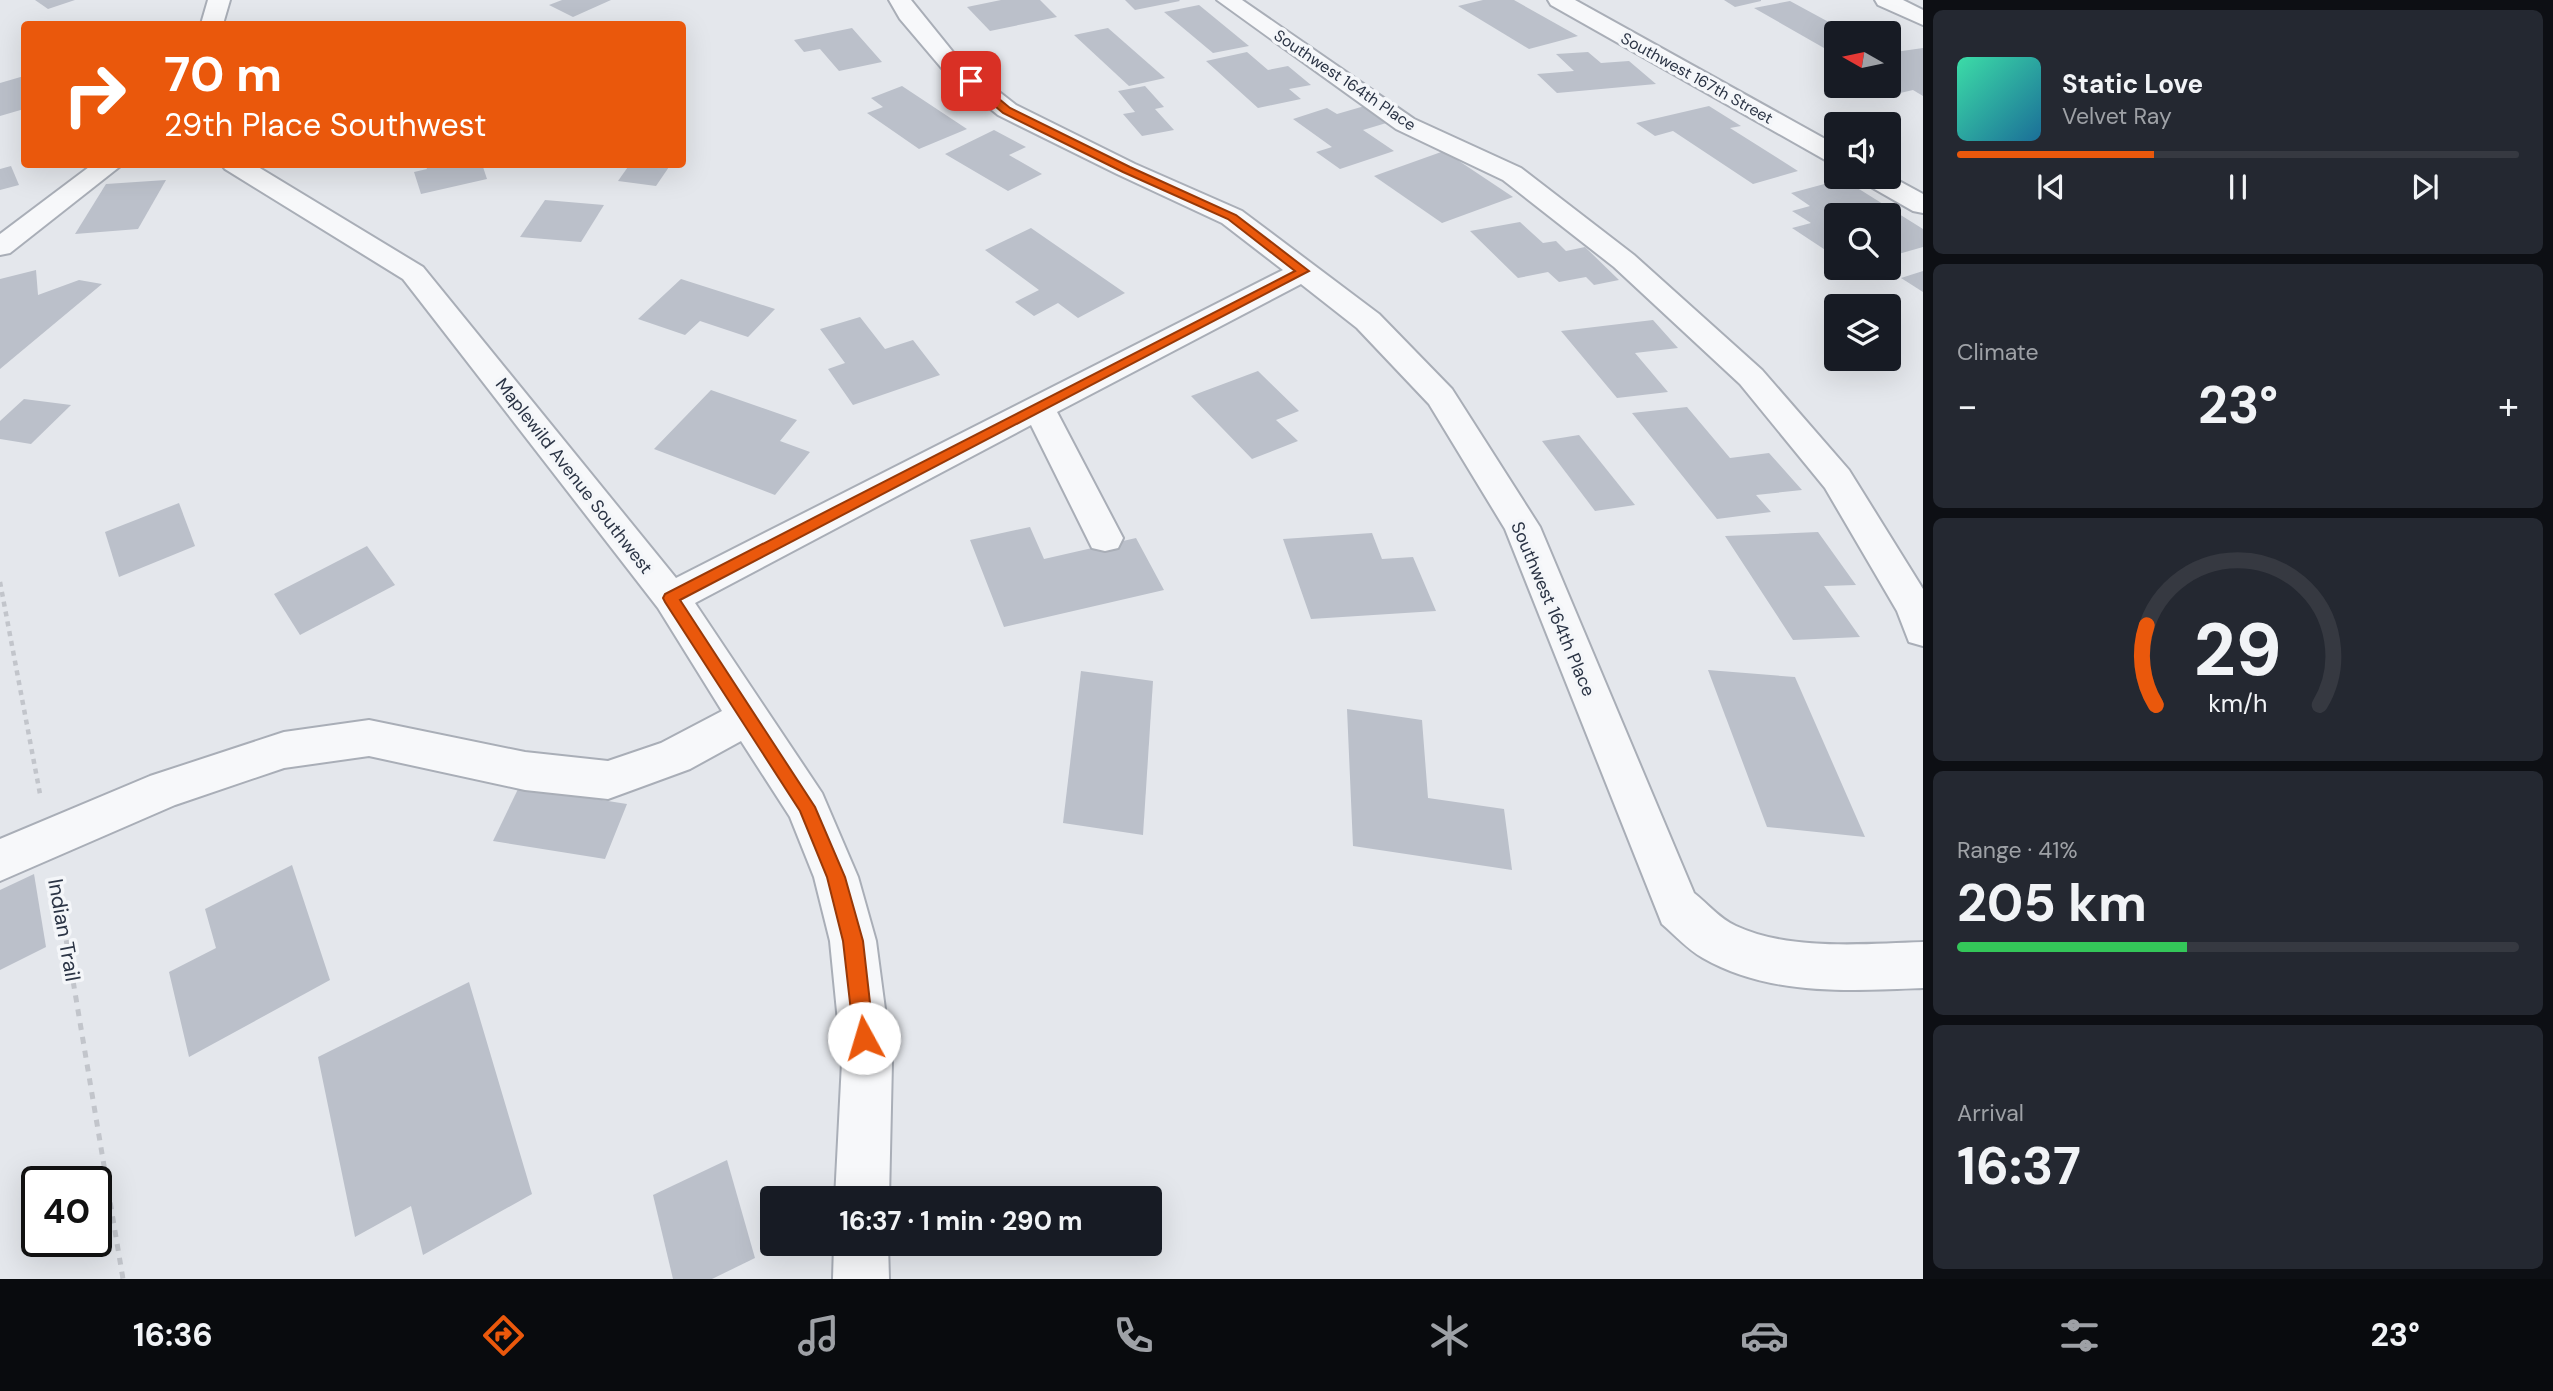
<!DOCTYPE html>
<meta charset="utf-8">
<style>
:root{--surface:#171b24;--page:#242831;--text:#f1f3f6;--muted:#9ea1a6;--line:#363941;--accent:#ea580c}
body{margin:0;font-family:"DM Sans",sans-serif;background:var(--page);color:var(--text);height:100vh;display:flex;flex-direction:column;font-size:26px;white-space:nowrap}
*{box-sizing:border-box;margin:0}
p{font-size:23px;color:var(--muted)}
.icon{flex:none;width:38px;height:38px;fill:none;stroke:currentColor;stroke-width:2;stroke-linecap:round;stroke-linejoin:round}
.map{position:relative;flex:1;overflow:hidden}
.drawer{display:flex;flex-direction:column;gap:10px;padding:10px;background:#0d0f14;width:630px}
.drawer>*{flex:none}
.guide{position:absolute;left:21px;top:21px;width:665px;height:147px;border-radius:7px;box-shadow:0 7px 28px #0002;background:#ea580c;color:#fff;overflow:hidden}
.needle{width:46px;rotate:279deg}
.controls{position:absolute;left:1824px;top:21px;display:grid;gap:14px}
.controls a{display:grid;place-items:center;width:77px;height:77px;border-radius:7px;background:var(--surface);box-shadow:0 7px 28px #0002;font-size:35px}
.speed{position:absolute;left:21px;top:1166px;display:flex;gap:14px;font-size:35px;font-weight:700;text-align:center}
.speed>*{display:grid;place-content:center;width:91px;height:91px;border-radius:50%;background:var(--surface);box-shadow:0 7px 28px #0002;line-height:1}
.speed .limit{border:4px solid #111;border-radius:10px;background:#fff;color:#111}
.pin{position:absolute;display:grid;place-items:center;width:60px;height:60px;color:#fff;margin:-30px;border-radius:14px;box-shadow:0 4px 10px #0006}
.me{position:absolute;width:77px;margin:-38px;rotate:354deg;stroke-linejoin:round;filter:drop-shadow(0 0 5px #0008)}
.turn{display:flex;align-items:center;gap:24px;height:147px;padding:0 28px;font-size:32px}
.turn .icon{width:91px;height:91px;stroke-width:2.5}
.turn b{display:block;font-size:49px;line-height:60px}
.big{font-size:52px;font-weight:700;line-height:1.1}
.drawer .card{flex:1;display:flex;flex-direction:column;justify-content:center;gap:10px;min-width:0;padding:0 24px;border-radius:10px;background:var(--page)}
.drawer .dial{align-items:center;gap:0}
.dial svg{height:182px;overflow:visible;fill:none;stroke:var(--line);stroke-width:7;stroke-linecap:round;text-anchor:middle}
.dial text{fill:var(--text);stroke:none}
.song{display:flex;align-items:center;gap:21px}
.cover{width:84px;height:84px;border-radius:10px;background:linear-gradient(135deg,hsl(160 70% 55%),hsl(200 70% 35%))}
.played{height:7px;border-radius:4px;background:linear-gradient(90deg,var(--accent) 35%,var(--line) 35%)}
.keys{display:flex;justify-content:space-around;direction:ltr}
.heat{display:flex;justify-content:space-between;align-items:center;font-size:38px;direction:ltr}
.charge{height:10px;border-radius:5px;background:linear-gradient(90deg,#34c759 41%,var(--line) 0)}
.trip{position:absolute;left:760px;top:1186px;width:402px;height:70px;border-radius:7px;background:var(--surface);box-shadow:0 7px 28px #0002;font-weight:700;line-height:70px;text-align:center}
.tabs{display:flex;height:112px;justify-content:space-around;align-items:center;background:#090b0e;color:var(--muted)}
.tabs .icon{width:49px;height:49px}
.tabs .active{color:var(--accent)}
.tabs b{font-size:32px;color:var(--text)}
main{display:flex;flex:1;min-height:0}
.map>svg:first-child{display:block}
</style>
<main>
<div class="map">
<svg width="1923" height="1279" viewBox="0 0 1923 1279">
<rect width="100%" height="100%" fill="#e4e7ec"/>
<!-- building -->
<g fill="#bbc0ca">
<polygon points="35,0 75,0 48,9"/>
<polygon points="562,0 611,0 573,17 549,5"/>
<polygon points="1001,0 1040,0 1057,17 990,31 967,7"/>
<polygon points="1125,0 1179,0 1180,1 1135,10"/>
<polygon points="1483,0 1514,0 1578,36 1529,49 1458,6"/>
<polygon points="1724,0 1761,0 1761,1 1735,7"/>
<polygon points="1790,1 1849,33 1836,33 1836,45 1824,48 1754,8"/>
<polygon points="1199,5 1249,46 1213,53 1164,12"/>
<polygon points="852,28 882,62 839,71 820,49 804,52 794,40"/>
<polygon points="1108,28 1165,78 1129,86 1074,35"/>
<polygon points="1923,48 1923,96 1913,90 1896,94 1882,86 1888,86 1888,53"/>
<polygon points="1247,52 1268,70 1288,66 1311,85 1289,89 1301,99 1258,108 1206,61"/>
<polygon points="1588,52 1601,63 1629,61 1656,84 1557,93 1537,74 1574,71 1556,54"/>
<polygon points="24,76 24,109 0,116 0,83"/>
<polygon points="902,86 967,129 919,149 867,113 883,107 871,98"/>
<polygon points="1145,86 1164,107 1155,109 1174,130 1142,136 1123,114 1135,112 1118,91"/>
<polygon points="1368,105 1393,121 1363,130 1394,151 1340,169 1316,152 1332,147 1293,119 1327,108 1337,114"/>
<polygon points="1709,106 1741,126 1730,128 1798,171 1753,184 1673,131 1655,136 1636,123"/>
<polygon points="994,130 1026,147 1009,155 1042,174 1008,191 945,154"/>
<polygon points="1444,151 1513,197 1442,223 1374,176"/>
<polygon points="425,164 482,164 487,179 421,194 414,172 427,169"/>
<polygon points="630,164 671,164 656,186 618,181"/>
<polygon points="11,166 19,185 0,190 0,169"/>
<polygon points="1843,179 1923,229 1923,247 1888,257 1888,215 1836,215 1836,257 1792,228 1811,223 1792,211 1810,206 1791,193"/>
<polygon points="166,180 138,229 75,234 106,184"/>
<polygon points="545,200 604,205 581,242 520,237"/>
<polygon points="1520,222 1543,243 1556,241 1566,251 1585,247 1619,280 1594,285 1586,277 1559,282 1548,272 1518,278 1470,231"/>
<polygon points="1031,228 1125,293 1078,318 1058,303 1034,316 1015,302 1039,290 985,250"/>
<polygon points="36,270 38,295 79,280 102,284 0,369 0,279"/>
<polygon points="1923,271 1923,292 1901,278"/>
<polygon points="681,279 775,309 748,337 700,321 685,335 638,319"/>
<polygon points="860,317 885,349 913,340 940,375 853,405 828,369 845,363 820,329"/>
<polygon points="1653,320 1678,348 1635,353 1668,392 1617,398 1561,331"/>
<polygon points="1258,371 1299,411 1276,420 1298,441 1252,459 1191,396"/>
<polygon points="711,390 797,420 780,441 810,452 775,495 654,449"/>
<polygon points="24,399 71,405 31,444 0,439 0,421"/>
<polygon points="1687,407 1730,458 1769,453 1802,490 1756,495 1771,512 1717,519 1632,413"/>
<polygon points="1579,435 1635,505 1595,511 1542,441"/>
<polygon points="179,503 195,546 119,577 105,532"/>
<polygon points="1030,527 1044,559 1136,538 1164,590 1004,627 970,540"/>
<polygon points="1818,532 1856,585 1824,586 1860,637 1793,640 1725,536"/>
<polygon points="1372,533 1382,559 1413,557 1436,611 1311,619 1283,539"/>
<polygon points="367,546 395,585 300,635 274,594"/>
<polygon points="1708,670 1795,677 1865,837 1767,827"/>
<polygon points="1081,671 1153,681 1143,835 1063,823"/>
<polygon points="1347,709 1422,720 1428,798 1504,809 1512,870 1353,846"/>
<polygon points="519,787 627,804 605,859 493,841"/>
<polygon points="292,865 330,980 189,1057 169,972 216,948 205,909"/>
<polygon points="34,874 46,947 0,970 0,890"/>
<polygon points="469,982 532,1194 423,1255 411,1206 355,1237 318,1057"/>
<polygon points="727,1160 755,1258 712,1279 673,1279 653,1195"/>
</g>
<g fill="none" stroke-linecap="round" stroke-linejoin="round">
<defs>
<g id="minor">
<polygon points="208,0 230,0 223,24 201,24"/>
<path d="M889,0h22l50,62 55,43 119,59 107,47 137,103 73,75 88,138 154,366c14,11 26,26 42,33 53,25 130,18 187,16v46c-74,3 -154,8 -220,-30 -16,-9 -28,-23 -41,-34l-157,-395 -76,-125 -72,-76 -56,-44 -244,128 66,126 -5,10 -13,3 -13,-3 -61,-123 -336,178 127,190 36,84 18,64 16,121 -3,137h-54l7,-137 -12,-121 -16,-64 -24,-60 -49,-76 -51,28 -82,30 -83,-9 -156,-34 -85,12 -109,37 -175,76v-42l150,-63 134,-44 85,-12 156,32 83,9 53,-18 61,-32 -64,-103 -255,-329 -178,-110 -4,-5h32l170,103 253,311 607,-308 -61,-47 -105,-49 -119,-59 -53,-43 -45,-53z"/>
<polygon points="1217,0 1242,0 1414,119 1521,168 1634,255 1762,370 1849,470 1923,589 1923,646 1909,642 1897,611 1825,488 1740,384 1614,267 1503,180 1396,129"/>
<polygon points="1548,0 1575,0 1836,145 1836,164 1827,161 1551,5"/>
<polygon points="1875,0 1903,0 1923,10 1923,25 1878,5"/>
<polygon points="93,164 123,164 10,253 0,255 0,234"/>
<polygon points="1888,175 1923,194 1923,213 1913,211 1864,183 1860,177"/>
<polygon points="834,1244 888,1244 889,1279 833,1279"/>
</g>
</defs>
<!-- minor casing -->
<use href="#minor" stroke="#a9aeb7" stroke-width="4"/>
<!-- path-far1 -->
<polyline stroke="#c2c5cb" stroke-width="4.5" stroke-dasharray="5 5" stroke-linecap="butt" points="0,582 40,794"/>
<!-- path -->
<polyline stroke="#c2c5cb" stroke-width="5" stroke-dasharray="7 7" stroke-linecap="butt" points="57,885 123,1279"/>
<!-- minor -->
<use href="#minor" fill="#f7f8fa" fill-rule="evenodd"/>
</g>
<!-- route -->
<polygon fill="#ea580c" stroke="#983908" stroke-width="2" points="968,79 975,79 1010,108 1130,167 1236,215 1309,271 680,600 815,807 845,877 863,941 874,1038 871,1045 864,1048 857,1045 854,1038 843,941 827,877 800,811 665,602 663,598 665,594 1295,271 1228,219 1123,172 1003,113 968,83"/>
<g text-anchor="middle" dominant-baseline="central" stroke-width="7" stroke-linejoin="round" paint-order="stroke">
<!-- far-street labels -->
<g font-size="16" fill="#2b3445" stroke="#f4f6f9">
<text transform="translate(1697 78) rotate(29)">Southwest 167th Street</text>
<text transform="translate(1345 80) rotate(34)">Southwest 164th Place</text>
</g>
<!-- street labels -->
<g font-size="18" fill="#2b3445" stroke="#f4f6f9">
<text transform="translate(574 476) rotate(52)">Maplewild Avenue Southwest</text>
<text transform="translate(1553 609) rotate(67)">Southwest 164th Place</text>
</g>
<!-- near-street labels -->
<g font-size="21" fill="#2b3445" stroke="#f4f6f9">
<text transform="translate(64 930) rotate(80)">Indian Trail</text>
</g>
</g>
</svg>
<div class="controls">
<a><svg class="needle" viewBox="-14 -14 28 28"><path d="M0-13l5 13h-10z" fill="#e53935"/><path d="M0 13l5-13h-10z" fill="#9ea1a6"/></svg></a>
<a><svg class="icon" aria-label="sound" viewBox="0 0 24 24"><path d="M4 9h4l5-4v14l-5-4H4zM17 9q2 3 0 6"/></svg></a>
<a><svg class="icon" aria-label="search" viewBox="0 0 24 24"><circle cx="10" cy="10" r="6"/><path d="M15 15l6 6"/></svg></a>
<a><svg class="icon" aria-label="layers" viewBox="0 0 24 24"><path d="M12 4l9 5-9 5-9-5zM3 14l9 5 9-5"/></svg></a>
</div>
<div class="speed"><div class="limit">40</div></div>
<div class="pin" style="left:971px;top:81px;background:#d93025"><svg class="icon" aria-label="arrive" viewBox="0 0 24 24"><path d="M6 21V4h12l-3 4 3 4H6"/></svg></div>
<svg class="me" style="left:864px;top:1038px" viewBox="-20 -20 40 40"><circle r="19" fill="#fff"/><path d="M0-13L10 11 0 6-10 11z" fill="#ea580c"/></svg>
<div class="trip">16:37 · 1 min · 290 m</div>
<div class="guide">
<div class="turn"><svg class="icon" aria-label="right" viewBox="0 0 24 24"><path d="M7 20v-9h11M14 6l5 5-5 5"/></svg><div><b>70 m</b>29th Place Southwest</div></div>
</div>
</div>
<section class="drawer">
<div class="card">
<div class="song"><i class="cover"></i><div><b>Static Love</b><p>Velvet Ray</p></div></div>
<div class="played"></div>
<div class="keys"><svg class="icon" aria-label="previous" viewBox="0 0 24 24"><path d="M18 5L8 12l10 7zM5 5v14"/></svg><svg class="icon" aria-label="pause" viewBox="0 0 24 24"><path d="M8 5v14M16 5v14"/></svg><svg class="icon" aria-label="next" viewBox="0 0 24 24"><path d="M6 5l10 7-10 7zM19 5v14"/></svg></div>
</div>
<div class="card"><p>Climate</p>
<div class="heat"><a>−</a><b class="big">23°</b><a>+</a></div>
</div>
<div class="card dial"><svg viewBox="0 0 100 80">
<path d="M14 69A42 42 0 1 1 86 69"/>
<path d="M14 69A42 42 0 0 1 10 34" stroke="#ea580c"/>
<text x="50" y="56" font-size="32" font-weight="700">29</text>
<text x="50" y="72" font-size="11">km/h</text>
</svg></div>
<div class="card"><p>Range · 41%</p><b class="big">205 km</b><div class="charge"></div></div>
<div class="card"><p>Arrival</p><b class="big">16:37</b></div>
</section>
</main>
<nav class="tabs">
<b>16:36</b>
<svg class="icon active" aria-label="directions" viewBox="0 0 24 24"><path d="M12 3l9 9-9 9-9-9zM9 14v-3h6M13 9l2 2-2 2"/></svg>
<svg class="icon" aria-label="music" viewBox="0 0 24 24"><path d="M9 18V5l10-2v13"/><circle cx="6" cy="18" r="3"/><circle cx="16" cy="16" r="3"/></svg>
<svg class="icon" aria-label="phone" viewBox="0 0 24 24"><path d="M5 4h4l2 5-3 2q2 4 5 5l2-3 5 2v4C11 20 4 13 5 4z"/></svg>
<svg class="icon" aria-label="climate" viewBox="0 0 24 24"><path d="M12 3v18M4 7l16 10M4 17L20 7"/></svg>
<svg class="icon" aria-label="car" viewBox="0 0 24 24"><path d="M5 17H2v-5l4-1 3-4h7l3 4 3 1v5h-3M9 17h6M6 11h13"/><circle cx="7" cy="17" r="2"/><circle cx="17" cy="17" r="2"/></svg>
<svg class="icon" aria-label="filters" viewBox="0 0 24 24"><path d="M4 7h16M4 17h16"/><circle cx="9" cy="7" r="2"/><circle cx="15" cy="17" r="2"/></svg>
<b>23°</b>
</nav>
